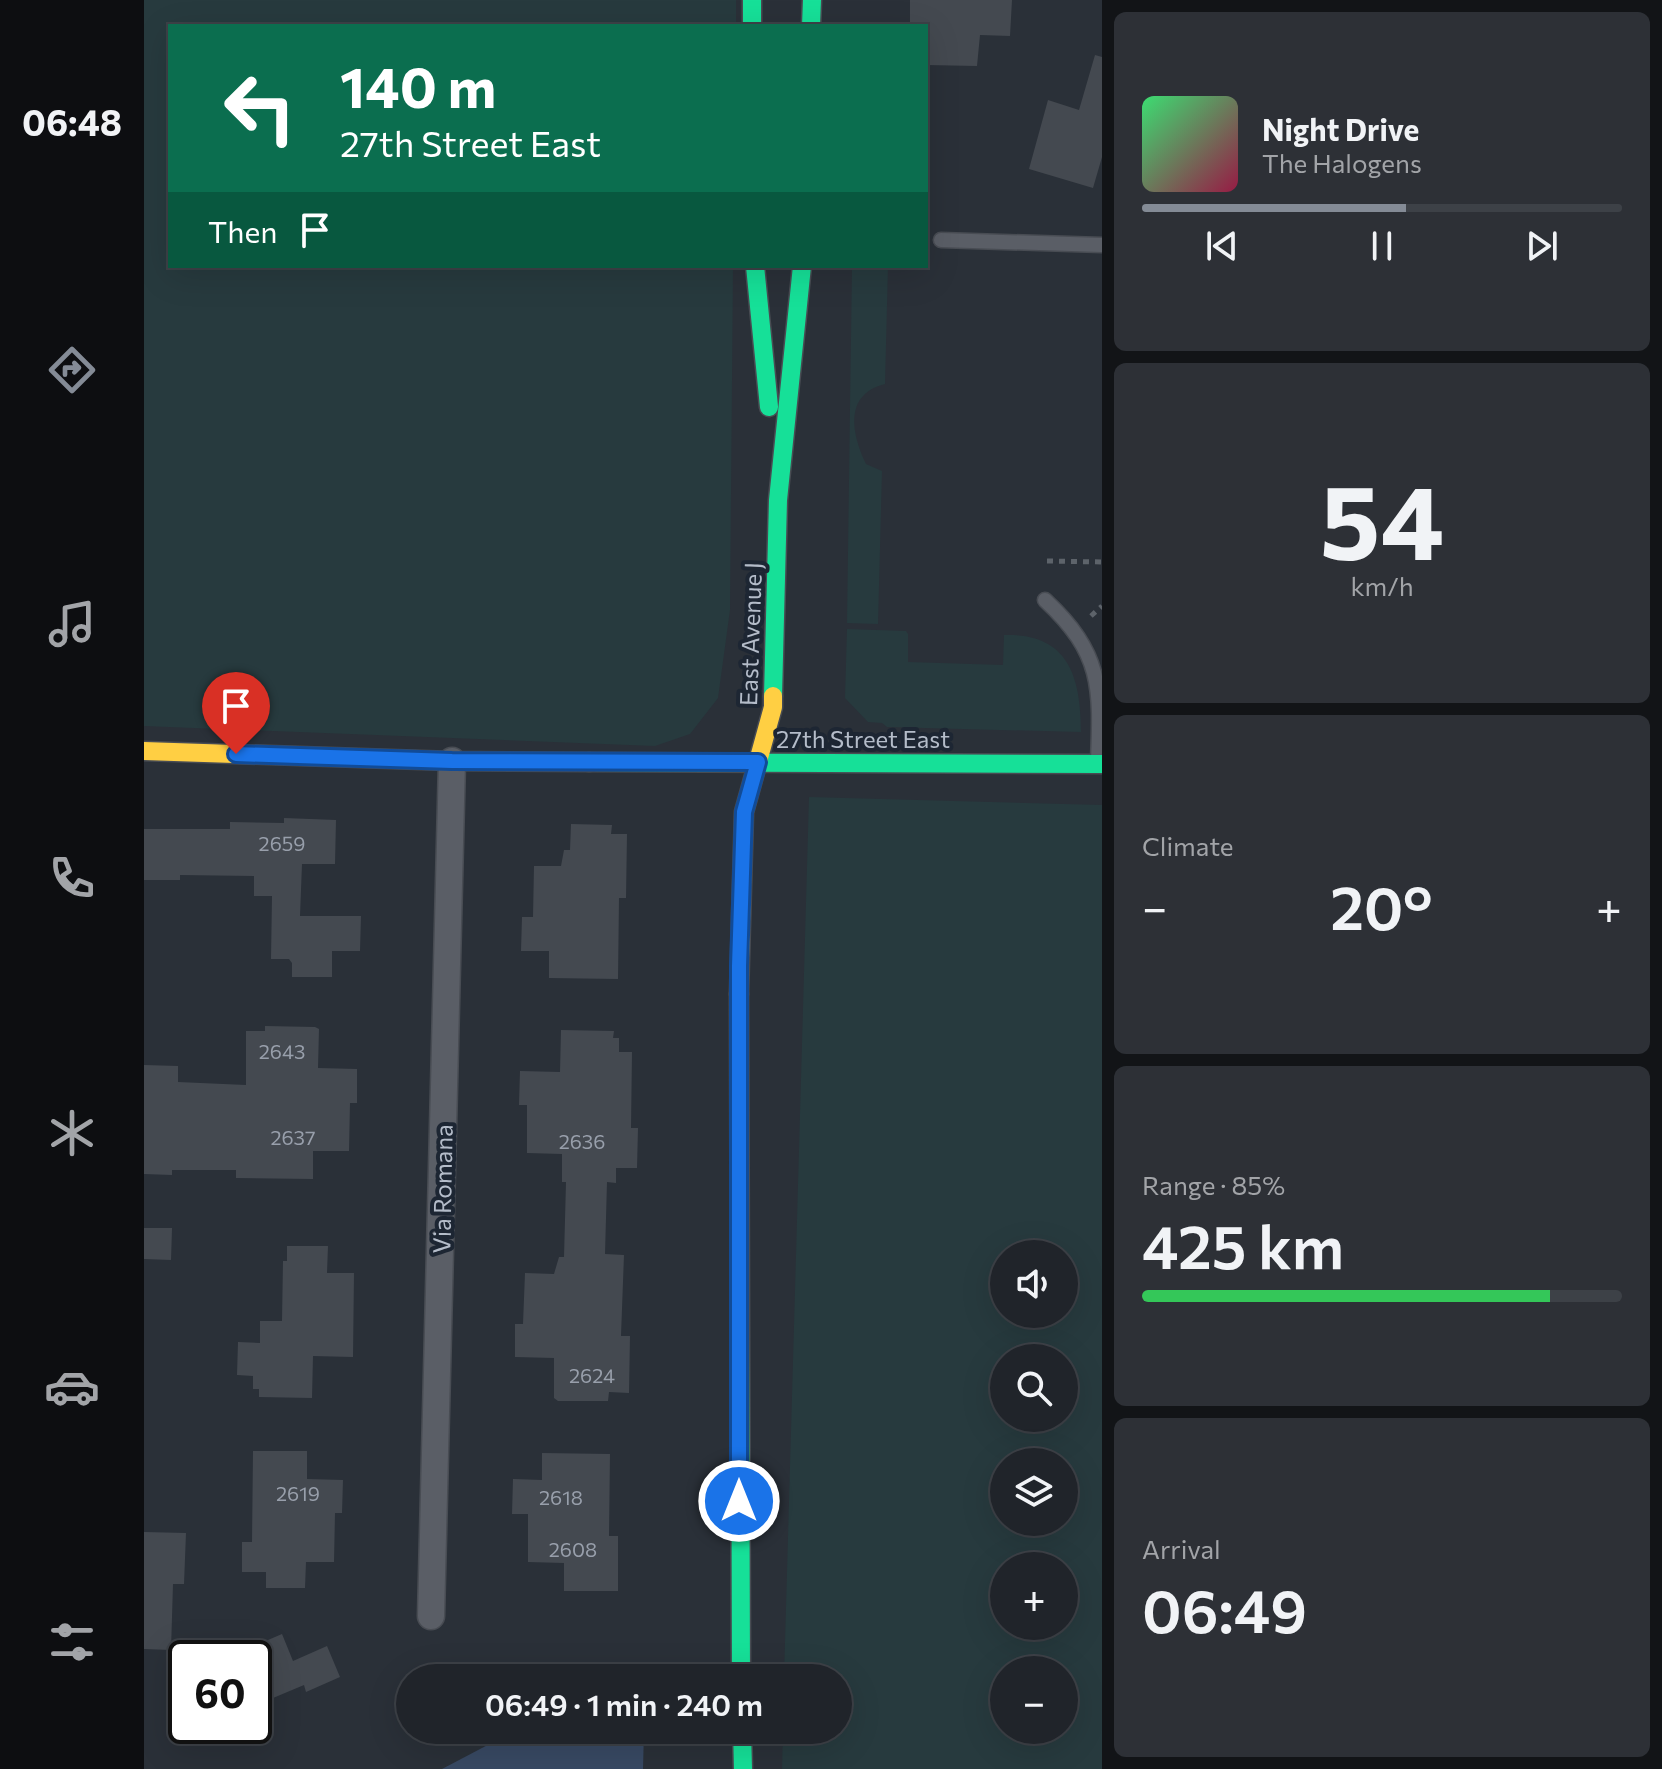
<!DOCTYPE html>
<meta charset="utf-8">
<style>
:root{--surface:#20242a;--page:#2d3036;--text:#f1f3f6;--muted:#a2a4a8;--line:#3d4147;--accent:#848b96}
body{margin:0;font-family:Commissioner,sans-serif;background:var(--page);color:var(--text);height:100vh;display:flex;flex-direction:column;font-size:30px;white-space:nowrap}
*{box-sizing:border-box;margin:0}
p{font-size:26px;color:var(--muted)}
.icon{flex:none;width:44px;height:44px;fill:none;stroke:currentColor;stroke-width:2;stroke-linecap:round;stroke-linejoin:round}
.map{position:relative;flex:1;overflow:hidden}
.side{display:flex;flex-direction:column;gap:12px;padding:12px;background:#121417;width:560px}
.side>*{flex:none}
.top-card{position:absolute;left:24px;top:24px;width:760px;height:244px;border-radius:0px;box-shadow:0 8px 32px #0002,0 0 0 2px var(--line);background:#0b6e4f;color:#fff;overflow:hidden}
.fabs{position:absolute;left:846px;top:1240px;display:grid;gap:16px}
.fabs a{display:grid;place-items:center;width:88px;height:88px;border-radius:50%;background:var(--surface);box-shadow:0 8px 32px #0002,0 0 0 2px var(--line);font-size:40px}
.speed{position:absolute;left:24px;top:1640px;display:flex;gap:16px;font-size:40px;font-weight:700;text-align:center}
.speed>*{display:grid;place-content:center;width:104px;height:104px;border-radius:50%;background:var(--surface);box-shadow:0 8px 32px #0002,0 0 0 2px var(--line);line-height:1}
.speed .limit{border:4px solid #111;border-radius:12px;background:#fff;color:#111}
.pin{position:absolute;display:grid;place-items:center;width:68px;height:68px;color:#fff;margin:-82px -34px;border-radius:50% 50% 50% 0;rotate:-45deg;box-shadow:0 0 8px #0007}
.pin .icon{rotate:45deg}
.me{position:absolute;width:88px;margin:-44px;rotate:0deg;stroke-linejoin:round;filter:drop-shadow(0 0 6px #0008)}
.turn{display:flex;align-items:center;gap:28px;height:168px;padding:0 40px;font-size:36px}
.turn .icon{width:104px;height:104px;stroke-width:2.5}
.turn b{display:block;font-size:56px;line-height:68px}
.then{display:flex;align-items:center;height:76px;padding:0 40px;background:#0003;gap:16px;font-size:30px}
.big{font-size:60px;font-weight:600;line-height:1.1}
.side .card{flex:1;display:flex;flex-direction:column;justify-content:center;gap:12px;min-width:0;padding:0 28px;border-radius:12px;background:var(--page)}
.side .dial{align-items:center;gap:0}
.dial b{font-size:104px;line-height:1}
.song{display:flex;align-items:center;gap:24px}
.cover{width:96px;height:96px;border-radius:12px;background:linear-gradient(135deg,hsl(140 70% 55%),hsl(340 70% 35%))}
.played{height:8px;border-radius:4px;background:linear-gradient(90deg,var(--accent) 55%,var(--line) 55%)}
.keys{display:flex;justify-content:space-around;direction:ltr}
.heat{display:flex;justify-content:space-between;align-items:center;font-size:44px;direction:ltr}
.charge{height:12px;border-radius:6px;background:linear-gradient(90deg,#34c759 85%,var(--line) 0)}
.trip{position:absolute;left:252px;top:1664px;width:456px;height:80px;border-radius:40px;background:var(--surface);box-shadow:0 8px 32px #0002,0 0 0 2px var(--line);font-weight:600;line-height:80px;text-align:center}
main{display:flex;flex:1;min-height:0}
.menu{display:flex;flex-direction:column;width:144px;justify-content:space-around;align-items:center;background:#0d0e11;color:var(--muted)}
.menu .icon{width:56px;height:56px}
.menu .current{color:var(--accent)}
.menu b{font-size:36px;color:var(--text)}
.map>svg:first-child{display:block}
</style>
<main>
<nav class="menu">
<b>06:48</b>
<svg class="icon current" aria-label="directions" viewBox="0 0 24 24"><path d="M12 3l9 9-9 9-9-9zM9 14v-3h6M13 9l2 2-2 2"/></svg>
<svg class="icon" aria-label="music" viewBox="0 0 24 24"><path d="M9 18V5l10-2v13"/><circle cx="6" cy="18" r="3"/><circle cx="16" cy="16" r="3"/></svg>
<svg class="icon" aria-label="phone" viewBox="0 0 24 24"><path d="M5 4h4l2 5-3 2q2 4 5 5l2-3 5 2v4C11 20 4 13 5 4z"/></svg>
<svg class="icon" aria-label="climate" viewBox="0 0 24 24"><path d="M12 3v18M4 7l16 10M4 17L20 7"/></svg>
<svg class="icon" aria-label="car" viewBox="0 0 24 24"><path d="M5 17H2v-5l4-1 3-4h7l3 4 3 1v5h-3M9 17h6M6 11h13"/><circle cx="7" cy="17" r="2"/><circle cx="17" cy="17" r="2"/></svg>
<svg class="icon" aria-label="filters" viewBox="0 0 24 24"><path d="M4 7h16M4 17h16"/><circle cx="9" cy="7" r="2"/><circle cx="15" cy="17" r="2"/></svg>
</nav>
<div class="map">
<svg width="958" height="1769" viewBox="0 0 958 1769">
<rect width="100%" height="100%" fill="#2a3038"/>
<!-- green -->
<g fill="#273a3e" fill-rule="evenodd">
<polygon points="0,0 592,0 592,26 26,26 26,266 589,266 586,610 574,698 546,734 511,746 0,726"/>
<path d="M708,266h36l-3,118c-41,10 -34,49 -19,80l16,7 -4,153 -31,-1z"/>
<path d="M703,629l59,2 2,3v28l95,3 1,-30c64,-2 77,41 77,97l-194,-5 -5,-4 -14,-1 -23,-24z"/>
<path d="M665,797l293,8v964h-320l1,-39h55v-52h-54zM920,1254v60h-60v-60zM920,1358v60h-60v-60zM920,1462v60h-60v-60zM920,1566v60h-60v-60zM860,1670h60v60h-60z"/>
</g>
<!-- water -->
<polygon fill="#384963" points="372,1730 500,1730 499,1769 298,1769"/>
<!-- building -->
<g fill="#444950">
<polygon points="766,0 868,0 866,36 836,35 833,66 782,65 782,26 766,26"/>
<polygon points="951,55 958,57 958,157 949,188 885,169 904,100 935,110"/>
<polygon points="140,818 192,820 191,864 158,864 156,916 217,916 216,951 188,951 188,977 148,977 148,963 145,959 127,959 128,896 110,896 110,876 36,875 36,880 0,880 0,829 86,829 86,822 140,823"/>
<polygon points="427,824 468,825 467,834 483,834 482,898 475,898 474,979 405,978 405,951 377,951 378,917 389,917 390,866 417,866 420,850 426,850"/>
<polygon points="121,1026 171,1027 175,1029 174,1068 213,1069 213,1103 206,1103 205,1151 169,1151 169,1179 92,1178 92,1170 28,1170 28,1175 0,1174 0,1065 34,1066 34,1082 102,1085 102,1031 121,1031"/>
<polygon points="417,1030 470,1031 469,1038 475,1038 475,1052 488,1052 487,1128 494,1128 493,1168 472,1168 472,1183 463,1182 461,1254 480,1255 477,1336 486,1336 485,1393 465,1392 464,1401 414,1401 410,1398 410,1358 371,1357 371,1324 379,1324 381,1273 410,1274 415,1257 420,1257 422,1182 418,1182 418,1154 383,1153 383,1105 375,1105 376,1071 416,1072"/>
<polygon points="0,1228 28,1228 27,1260 0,1259"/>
<polygon points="143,1246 184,1246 183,1273 210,1273 209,1357 169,1356 168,1398 115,1397 115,1389 109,1389 109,1376 93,1375 94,1342 116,1343 116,1321 138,1321 139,1261 143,1261"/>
<polygon points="109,1451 163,1451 163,1479 199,1480 198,1513 191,1513 190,1562 162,1562 161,1588 122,1588 122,1572 98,1572 98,1542 108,1542"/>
<polygon points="398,1453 466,1454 465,1536 474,1536 474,1591 420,1591 420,1563 384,1562 384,1514 368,1514 369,1479 398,1480"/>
<polygon points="0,1532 42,1533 40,1584 29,1584 27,1650 0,1649"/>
<polygon points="138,1634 149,1661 183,1646 196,1677 162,1692 160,1685 110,1706 110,1646"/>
</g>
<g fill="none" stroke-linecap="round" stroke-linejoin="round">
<defs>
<g id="lane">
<polyline points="797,240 958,245"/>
<path d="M901,600c57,53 56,87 53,161"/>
</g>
<polyline id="street" points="287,1616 308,761"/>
<g id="fast">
<polyline points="608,0 608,26"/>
<polyline points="667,26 668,0"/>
<polyline points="611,266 625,407"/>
<polyline points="629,696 634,500 658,266"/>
<polyline points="445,762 958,764"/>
<polyline points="595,994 597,1678"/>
<polyline points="598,1730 599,1769"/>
</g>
<g id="slow">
<polyline points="0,751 308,761 445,762"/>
<polyline points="595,994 600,812 629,707 629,696"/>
</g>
</defs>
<!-- lane casing -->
<use href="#lane" stroke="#484c53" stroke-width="17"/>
<!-- street casing -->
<use href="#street" stroke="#484c53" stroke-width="29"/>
<!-- fast casing -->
<use href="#fast" stroke="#484c53" stroke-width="21"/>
<!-- slow casing -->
<use href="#slow" stroke="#484c53" stroke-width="21"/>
<!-- path -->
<g stroke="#5d636a" stroke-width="5" stroke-dasharray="6 6" stroke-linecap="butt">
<polyline points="903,561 958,562"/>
<polyline points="947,616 958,606"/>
</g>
<!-- lane -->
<use href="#lane" stroke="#5a5e66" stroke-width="14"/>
<!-- street -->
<use href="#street" stroke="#5a5e66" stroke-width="26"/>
<!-- fast -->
<use href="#fast" stroke="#16e098" stroke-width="18"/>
<!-- slow -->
<use href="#slow" stroke="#ffcf43" stroke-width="18"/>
</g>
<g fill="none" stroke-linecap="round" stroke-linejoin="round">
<defs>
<polyline id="route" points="92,754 308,761 614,762 600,812 595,966 595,1501"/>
</defs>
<!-- route casing -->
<use href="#route" stroke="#114b97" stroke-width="20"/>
<!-- route -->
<use href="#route" stroke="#1a73e8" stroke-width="14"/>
</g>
<g text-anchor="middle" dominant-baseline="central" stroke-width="8" stroke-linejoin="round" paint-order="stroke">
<!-- number labels -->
<g font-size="20" fill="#989fab">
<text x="138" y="843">2659</text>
<text x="138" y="1051">2643</text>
<text x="149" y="1137">2637</text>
<text x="438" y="1141">2636</text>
<text x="448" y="1375">2624</text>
<text x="154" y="1493">2619</text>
<text x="417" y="1497">2618</text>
<text x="429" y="1549">2608</text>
</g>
<!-- street labels -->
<g font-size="24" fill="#b4bcc9" stroke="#1d2633">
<text transform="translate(606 634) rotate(-88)">East Avenue J</text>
<text x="719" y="738">27th Street East</text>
<text transform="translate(298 1189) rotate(-89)">Via Romana</text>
</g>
</g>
</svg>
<div class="fabs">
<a><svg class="icon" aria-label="sound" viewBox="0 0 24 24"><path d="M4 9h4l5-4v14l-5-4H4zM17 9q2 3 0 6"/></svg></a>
<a><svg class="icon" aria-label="search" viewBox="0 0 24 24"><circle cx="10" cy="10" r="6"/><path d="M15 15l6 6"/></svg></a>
<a><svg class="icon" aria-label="layers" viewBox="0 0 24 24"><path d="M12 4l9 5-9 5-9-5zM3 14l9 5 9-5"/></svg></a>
<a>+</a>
<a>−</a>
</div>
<div class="speed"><div class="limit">60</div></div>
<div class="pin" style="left:92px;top:754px;background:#d93025"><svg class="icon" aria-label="arrive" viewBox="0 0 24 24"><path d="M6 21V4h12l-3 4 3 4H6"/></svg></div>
<svg class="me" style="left:595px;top:1501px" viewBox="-20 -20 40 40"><circle r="17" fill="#1a73e8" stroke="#fff" stroke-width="3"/><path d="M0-11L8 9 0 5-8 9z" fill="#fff"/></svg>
<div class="trip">06:49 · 1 min · 240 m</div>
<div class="top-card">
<div class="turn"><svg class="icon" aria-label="left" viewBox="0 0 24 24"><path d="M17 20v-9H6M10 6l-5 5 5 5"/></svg><div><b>140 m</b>27th Street East</div></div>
<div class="then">Then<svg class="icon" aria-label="arrive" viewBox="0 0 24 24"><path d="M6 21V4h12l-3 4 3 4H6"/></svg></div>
</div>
</div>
<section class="side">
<div class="card">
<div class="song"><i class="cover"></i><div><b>Night Drive</b><p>The Halogens</p></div></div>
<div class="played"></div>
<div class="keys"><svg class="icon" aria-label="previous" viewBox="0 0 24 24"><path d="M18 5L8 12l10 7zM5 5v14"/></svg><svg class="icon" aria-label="pause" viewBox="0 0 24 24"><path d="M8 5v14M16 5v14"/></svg><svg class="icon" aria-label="next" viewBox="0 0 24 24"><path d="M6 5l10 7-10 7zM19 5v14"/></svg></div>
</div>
<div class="card dial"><b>54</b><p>km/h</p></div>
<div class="card"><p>Climate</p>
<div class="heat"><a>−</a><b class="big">20°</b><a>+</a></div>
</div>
<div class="card"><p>Range · 85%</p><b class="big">425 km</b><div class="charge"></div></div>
<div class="card"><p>Arrival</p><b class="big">06:49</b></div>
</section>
</main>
